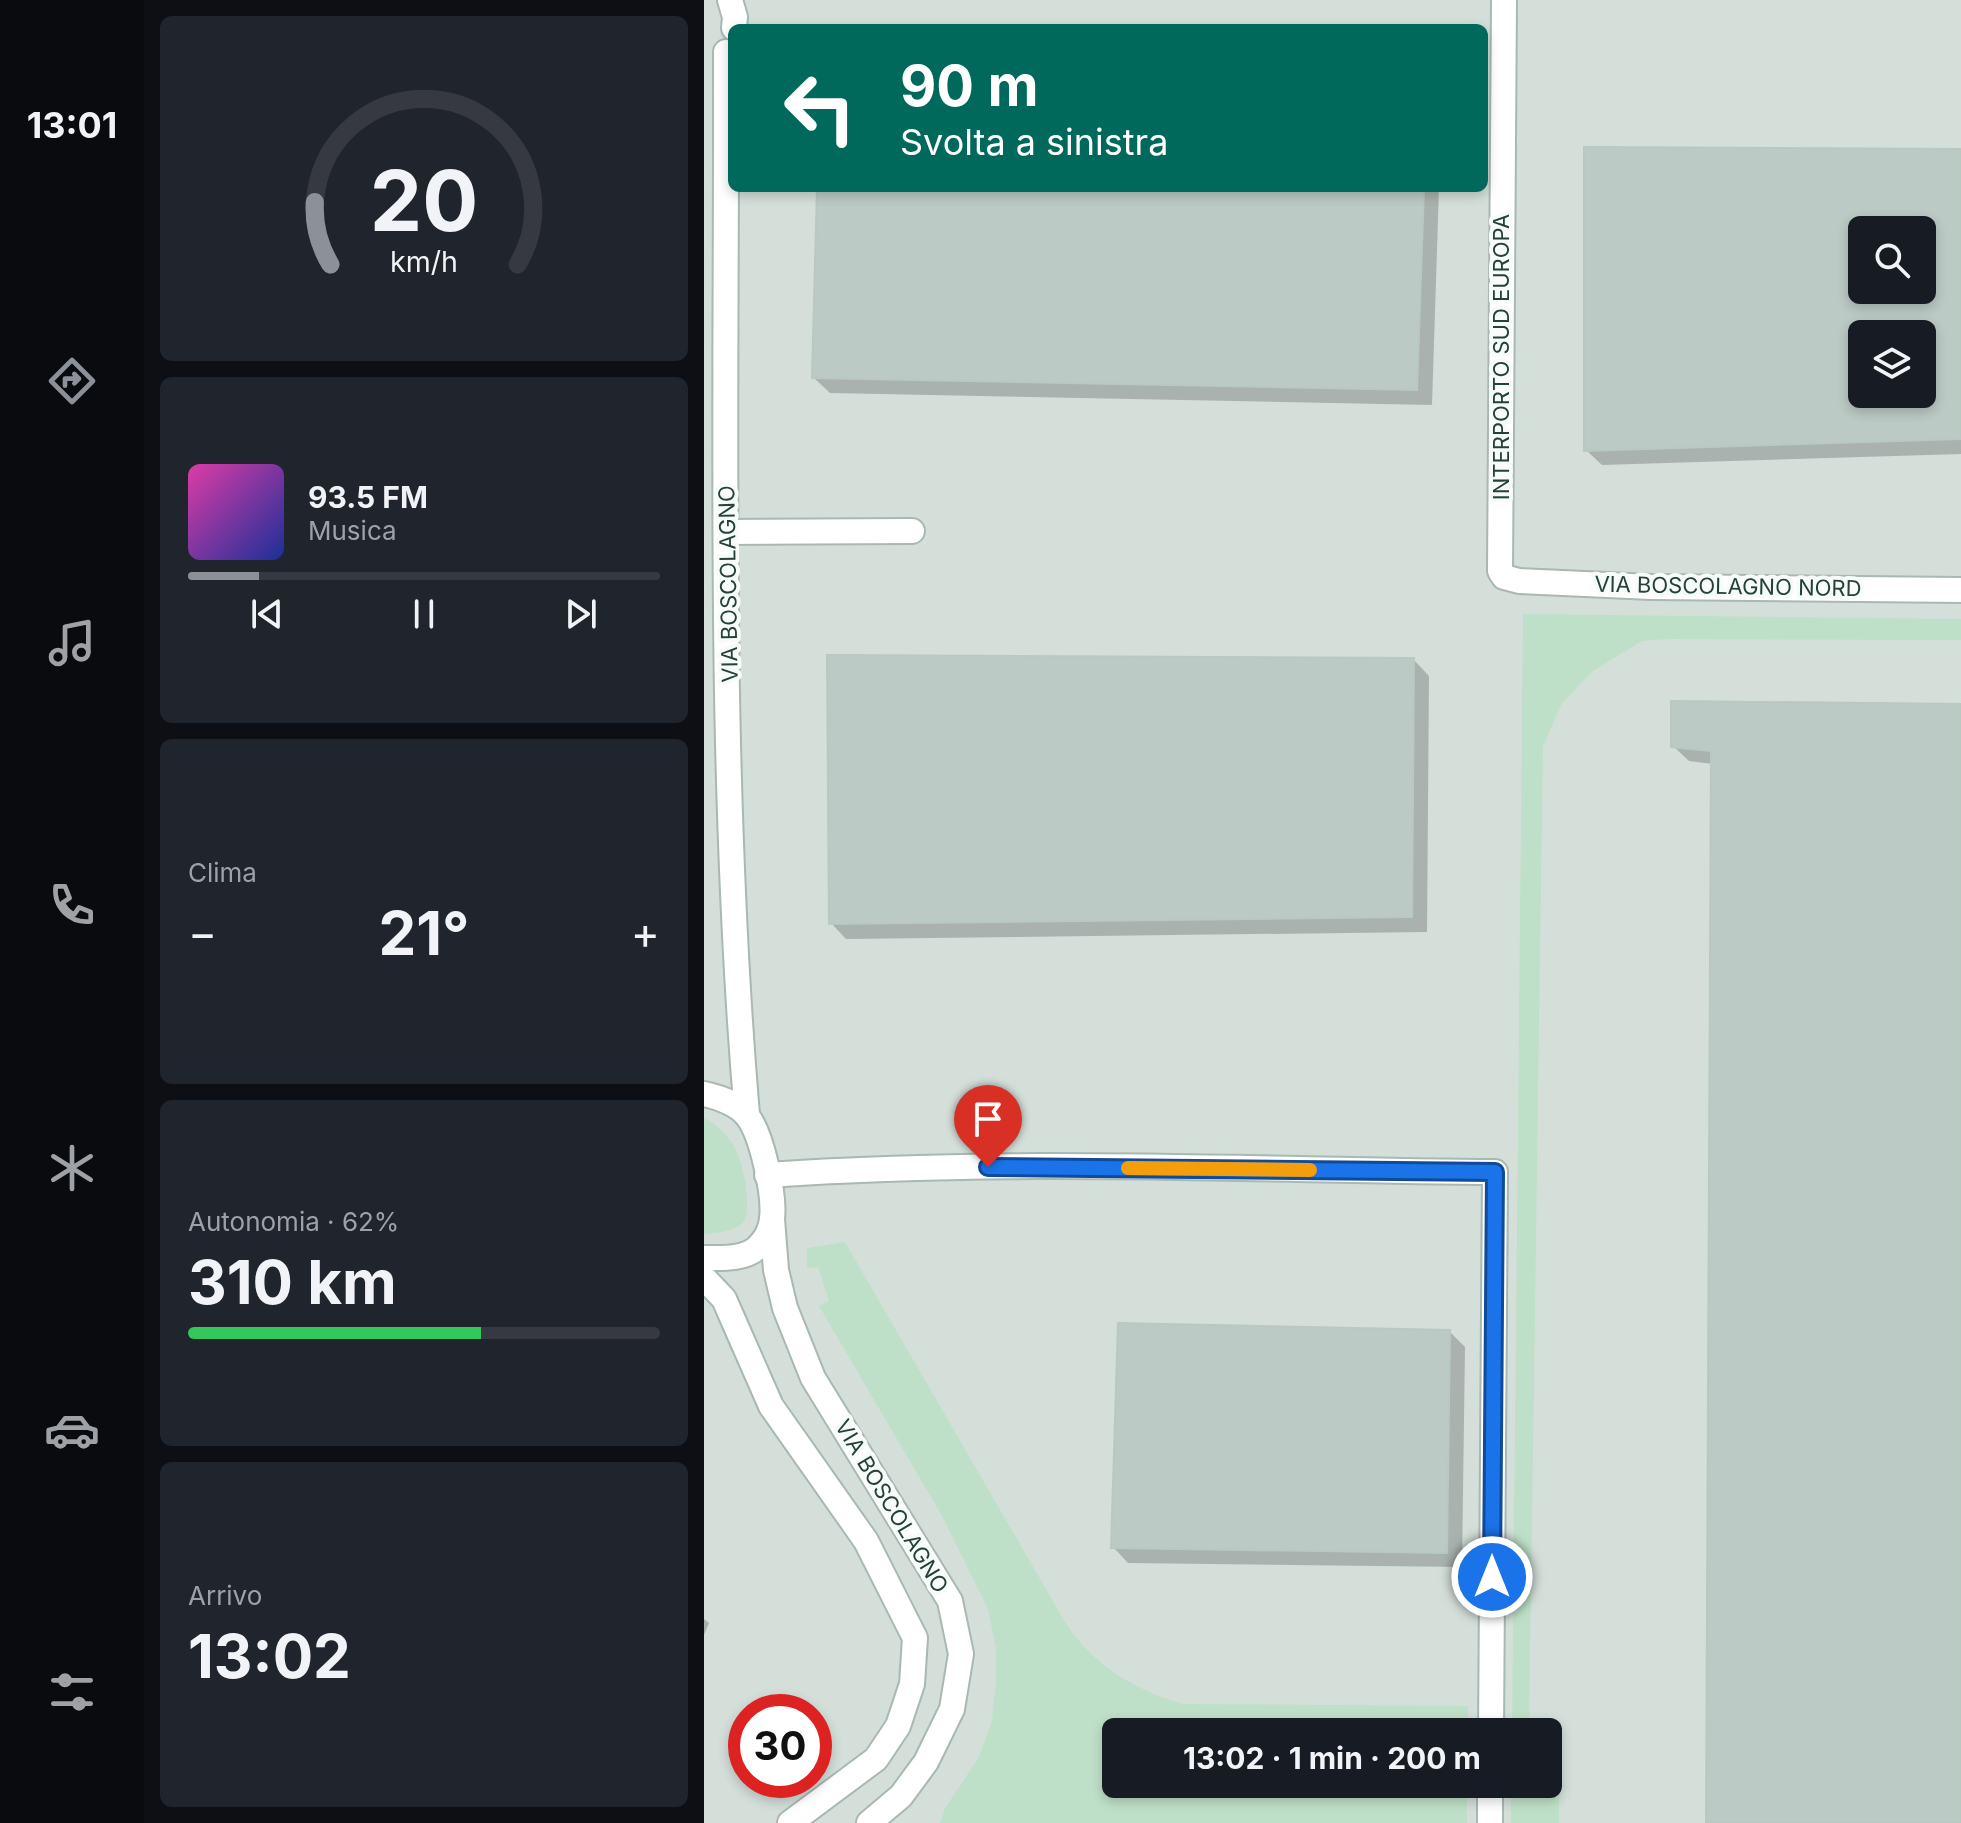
<!DOCTYPE html>
<html lang="it">
<meta charset="utf-8">
<style>
:root{--surface:#171b24;--page:#20242c;--text:#f1f3f6;--muted:#9ea1a6;--line:#363941;--accent:#8c9099}
body{margin:0;font-family:Inter,sans-serif;background:var(--page);color:var(--text);height:100vh;display:flex;flex-direction:column;font-size:30px;white-space:nowrap}
*{box-sizing:border-box;margin:0}
p{font-size:26px;color:var(--muted)}
.icon{flex:none;width:44px;height:44px;fill:none;stroke:currentColor;stroke-width:2;stroke-linecap:round;stroke-linejoin:round}
.map{position:relative;flex:1;overflow:hidden}
.panel{display:flex;flex-direction:column;gap:16px;padding:16px;background:#0d0f14;width:560px}
.panel>*{flex:none}
.guide{position:absolute;left:24px;top:24px;width:760px;height:168px;border-radius:12px;box-shadow:0 4px 12px #0003;background:#00695c;color:#fff;overflow:hidden}
.tools{position:absolute;left:1144px;top:216px;display:grid;gap:16px}
.tools a{display:grid;place-items:center;width:88px;height:88px;border-radius:12px;background:var(--surface);box-shadow:0 4px 12px #0003;font-size:40px}
.speed{position:absolute;left:24px;top:1694px;display:flex;gap:16px;font-size:40px;font-weight:700;text-align:center}
.speed>*{display:grid;place-content:center;width:104px;height:104px;border-radius:50%;background:var(--surface);box-shadow:0 4px 12px #0003;line-height:1}
.speed .limit{border:12px solid #d22;background:#fff;color:#111}
.pin{position:absolute;display:grid;place-items:center;width:68px;height:68px;color:#fff;margin:-82px -34px;border-radius:50% 50% 50% 0;rotate:-45deg;box-shadow:0 0 8px #0007}
.pin .icon{rotate:45deg}
.me{position:absolute;width:88px;margin:-44px;rotate:0deg;stroke-linejoin:round;filter:drop-shadow(0 0 6px #0008)}
.turn{display:flex;align-items:center;gap:28px;height:168px;padding:0 40px;font-size:36px}
.turn .icon{width:104px;height:104px;stroke-width:2.5}
.turn b{display:block;font-size:56px;line-height:68px}
.big{font-size:60px;font-weight:700;line-height:1.1}
.panel .widget{flex:1;display:flex;flex-direction:column;justify-content:center;gap:12px;min-width:0;padding:0 28px;border-radius:12px;background:var(--page)}
.panel .dial{align-items:center;gap:0}
.dial svg{height:208px;overflow:visible;fill:none;stroke:var(--line);stroke-width:7;stroke-linecap:round;text-anchor:middle}
.dial text{fill:var(--text);stroke:none}
.song{display:flex;align-items:center;gap:24px}
.cover{width:96px;height:96px;border-radius:12px;background:linear-gradient(135deg,hsl(320 70% 55%),hsl(230 70% 35%))}
.played{height:8px;border-radius:4px;background:linear-gradient(90deg,var(--accent) 15%,var(--line) 15%)}
.keys{display:flex;justify-content:space-around;direction:ltr}
.heat{display:flex;justify-content:space-between;align-items:center;font-size:44px;direction:ltr}
.charge{height:12px;border-radius:6px;background:linear-gradient(90deg,#34c759 62%,var(--line) 0)}
.trip{position:absolute;left:398px;top:1718px;width:460px;height:80px;border-radius:12px;background:var(--surface);box-shadow:0 4px 12px #0003;font-weight:700;line-height:80px;text-align:center}
main{display:flex;flex:1;min-height:0}
.tab-bar{display:flex;flex-direction:column;width:144px;justify-content:space-around;align-items:center;background:#090b0e;color:var(--muted)}
.tab-bar .icon{width:56px;height:56px}
.tab-bar .active{color:var(--accent)}
.tab-bar b{font-size:36px;color:var(--text)}
.map>svg:first-child{display:block}
</style>
<main>
<nav class="tab-bar">
<b>13:01</b>
<svg class="icon active" aria-label="directions" viewBox="0 0 24 24"><path d="M12 3l9 9-9 9-9-9zM9 14v-3h6M13 9l2 2-2 2"/></svg>
<svg class="icon" aria-label="music" viewBox="0 0 24 24"><path d="M9 18V5l10-2v13"/><circle cx="6" cy="18" r="3"/><circle cx="16" cy="16" r="3"/></svg>
<svg class="icon" aria-label="phone" viewBox="0 0 24 24"><path d="M5 4h4l2 5-3 2q2 4 5 5l2-3 5 2v4C11 20 4 13 5 4z"/></svg>
<svg class="icon" aria-label="climate" viewBox="0 0 24 24"><path d="M12 3v18M4 7l16 10M4 17L20 7"/></svg>
<svg class="icon" aria-label="car" viewBox="0 0 24 24"><path d="M5 17H2v-5l4-1 3-4h7l3 4 3 1v5h-3M9 17h6M6 11h13"/><circle cx="7" cy="17" r="2"/><circle cx="17" cy="17" r="2"/></svg>
<svg class="icon" aria-label="filters" viewBox="0 0 24 24"><path d="M4 7h16M4 17h16"/><circle cx="9" cy="7" r="2"/><circle cx="15" cy="17" r="2"/></svg>
</nav>
<section class="panel">
<div class="widget dial"><svg viewBox="0 0 100 80">
<path d="M14 69A42 42 0 1 1 86 69"/>
<path d="M14 69A42 42 0 0 1 8 45" stroke="#8c9099"/>
<text x="50" y="56" font-size="32" font-weight="700">20</text>
<text x="50" y="72" font-size="11">km/h</text>
</svg></div>
<div class="widget">
<div class="song"><i class="cover"></i><div><b>93.5 FM</b><p>Musica</p></div></div>
<div class="played"></div>
<div class="keys"><svg class="icon" aria-label="previous" viewBox="0 0 24 24"><path d="M18 5L8 12l10 7zM5 5v14"/></svg><svg class="icon" aria-label="pause" viewBox="0 0 24 24"><path d="M8 5v14M16 5v14"/></svg><svg class="icon" aria-label="next" viewBox="0 0 24 24"><path d="M6 5l10 7-10 7zM19 5v14"/></svg></div>
</div>
<div class="widget"><p>Clima</p>
<div class="heat"><a>−</a><b class="big">21°</b><a>+</a></div>
</div>
<div class="widget"><p>Autonomia · 62%</p><b class="big">310 km</b><div class="charge"></div></div>
<div class="widget"><p>Arrivo</p><b class="big">13:02</b></div>
</section>
<div class="map">
<svg width="1257" height="1823" viewBox="0 0 1257 1823">
<rect width="100%" height="100%" fill="#e6efeb"/>
<!-- built -->
<path fill="#d4dfda" fill-rule="evenodd" d="M0,0h1257v1823h-1257zM28,28h752v160h-752zM1158,230h60v60h-60zM1158,334h60v60h-60zM42,1712h68v68h-68zM412,1732h432v52h-432z"/>
<!-- green -->
<g fill="#bfe0c8">
<polygon points="819,614 1257,619 1257,640 964,639 938,641 889,671 858,703 839,746 825,1732 808,1732"/>
<path d="M0,1118c11,5 21,15 28,25 10,13 21,63 12,78 -8,11 -27,12 -40,13z"/>
<path d="M141,1242l220,380c29,44 68,67 118,82l285,2 -1,26h-351v52h351v39h-527l5,-15 34,-51 13,-37 4,-35v-36l-8,-40 -46,-93 -123,-210 10,-5 -11,-34 -11,1v-20z"/>
<polygon points="844,1766 855,1766 855,1823 807,1823 807,1784 844,1784"/>
</g>
<!-- shadow -->
<g fill="#0003" fill-rule="evenodd">
<path d="M1257,151v303l-359,11 -16,-15zM1158,230h60v60h-60zM1158,334h60v60h-60z"/>
<polygon points="115,188 735,188 728,405 126,393 110,378"/>
<polygon points="710,660 725,676 723,932 142,939 127,923"/>
<polygon points="1257,706 1257,1823 1004,1823 1009,764 985,761 969,746"/>
<polygon points="746,1332 761,1347 758,1567 424,1563 409,1547"/>
<polygon points="0,1619 5,1623 0,1635"/>
</g>
<!-- building -->
<g fill="#bbcac4" stroke="#b8c9c2" stroke-width="2" fill-rule="evenodd">
<path d="M880,147l377,2v290l-377,12zM1158,230h60v60h-60zM1158,334h60v60h-60z"/>
<polygon points="113,188 720,188 713,390 108,378"/>
<polygon points="123,655 710,658 708,917 125,924"/>
<polygon points="967,701 1257,704 1257,1823 1002,1823 1007,751 967,747"/>
<polygon points="414,1323 746,1330 743,1553 407,1548"/>
</g>
<g fill="none" stroke-linecap="round" stroke-linejoin="round">
<defs>
<g id="minor">
<polyline points="26,0 31,17 30,28"/>
<polyline points="800,0 796,571 800,577 815,581 947,587 1257,590"/>
<path d="M22,52c1,354 -9,710 21,1063"/>
<polyline points="23,532 208,531"/>
<path d="M0,1094c14,3 35,10 44,23 14,19 27,78 24,102 -1,10 -7,21 -14,28 -14,13 -37,11 -54,11"/>
<path d="M63,1175c242,-17 486,-5 728,-3l-4,560"/>
<polyline points="68,1219 72,1270 81,1308 109,1378 246,1601 257,1654 248,1709 222,1762 197,1796 165,1823"/>
<polyline points="0,1278 20,1299 67,1406 162,1541 211,1638 208,1684 194,1726 172,1759 86,1823"/>
<polyline points="786,1823 786,1784"/>
</g>
</defs>
<!-- minor casing -->
<use href="#minor" stroke="#a8b8b2" stroke-width="28"/>
<!-- minor -->
<use href="#minor" stroke="#fff" stroke-width="24"/>
</g>
<g fill="none" stroke-linecap="round" stroke-linejoin="round">
<defs>
<polyline id="route" points="284,1167 791,1172 788,1577"/>
</defs>
<!-- route casing -->
<use href="#route" stroke="#114b97" stroke-width="20"/>
<!-- route -->
<use href="#route" stroke="#1a73e8" stroke-width="14"/>
<!-- slow -->
<polyline stroke="#f59e0b" stroke-width="14" points="424,1168 606,1170"/>
</g>
<g text-anchor="middle" dominant-baseline="central" stroke-width="8" stroke-linejoin="round" paint-order="stroke">
<!-- street labels -->
<g font-size="22" fill="#24423a" stroke="#f7fbf9">
<text transform="translate(797 357) rotate(-90)">INTERPORTO SUD EUROPA</text>
<text transform="translate(24 584) rotate(-91)">VIA BOSCOLAGNO</text>
<text transform="translate(1024 586) rotate(1)">VIA BOSCOLAGNO NORD</text>
<text transform="translate(188 1506) rotate(59)">VIA BOSCOLAGNO</text>
</g>
</g>
</svg>
<div class="tools">
<a><svg class="icon" aria-label="search" viewBox="0 0 24 24"><circle cx="10" cy="10" r="6"/><path d="M15 15l6 6"/></svg></a>
<a><svg class="icon" aria-label="layers" viewBox="0 0 24 24"><path d="M12 4l9 5-9 5-9-5zM3 14l9 5 9-5"/></svg></a>
</div>
<div class="speed"><div class="limit">30</div></div>
<div class="pin" style="left:284px;top:1167px;background:#d93025"><svg class="icon" aria-label="arrive" viewBox="0 0 24 24"><path d="M6 21V4h12l-3 4 3 4H6"/></svg></div>
<svg class="me" style="left:788px;top:1577px" viewBox="-20 -20 40 40"><circle r="17" fill="#1a73e8" stroke="#fff" stroke-width="3"/><path d="M0-11L8 9 0 5-8 9z" fill="#fff"/></svg>
<div class="trip">13:02 · 1 min · 200 m</div>
<div class="guide">
<div class="turn"><svg class="icon" aria-label="left" viewBox="0 0 24 24"><path d="M17 20v-9H6M10 6l-5 5 5 5"/></svg><div><b>90 m</b>Svolta a sinistra</div></div>
</div>
</div>
</main>
